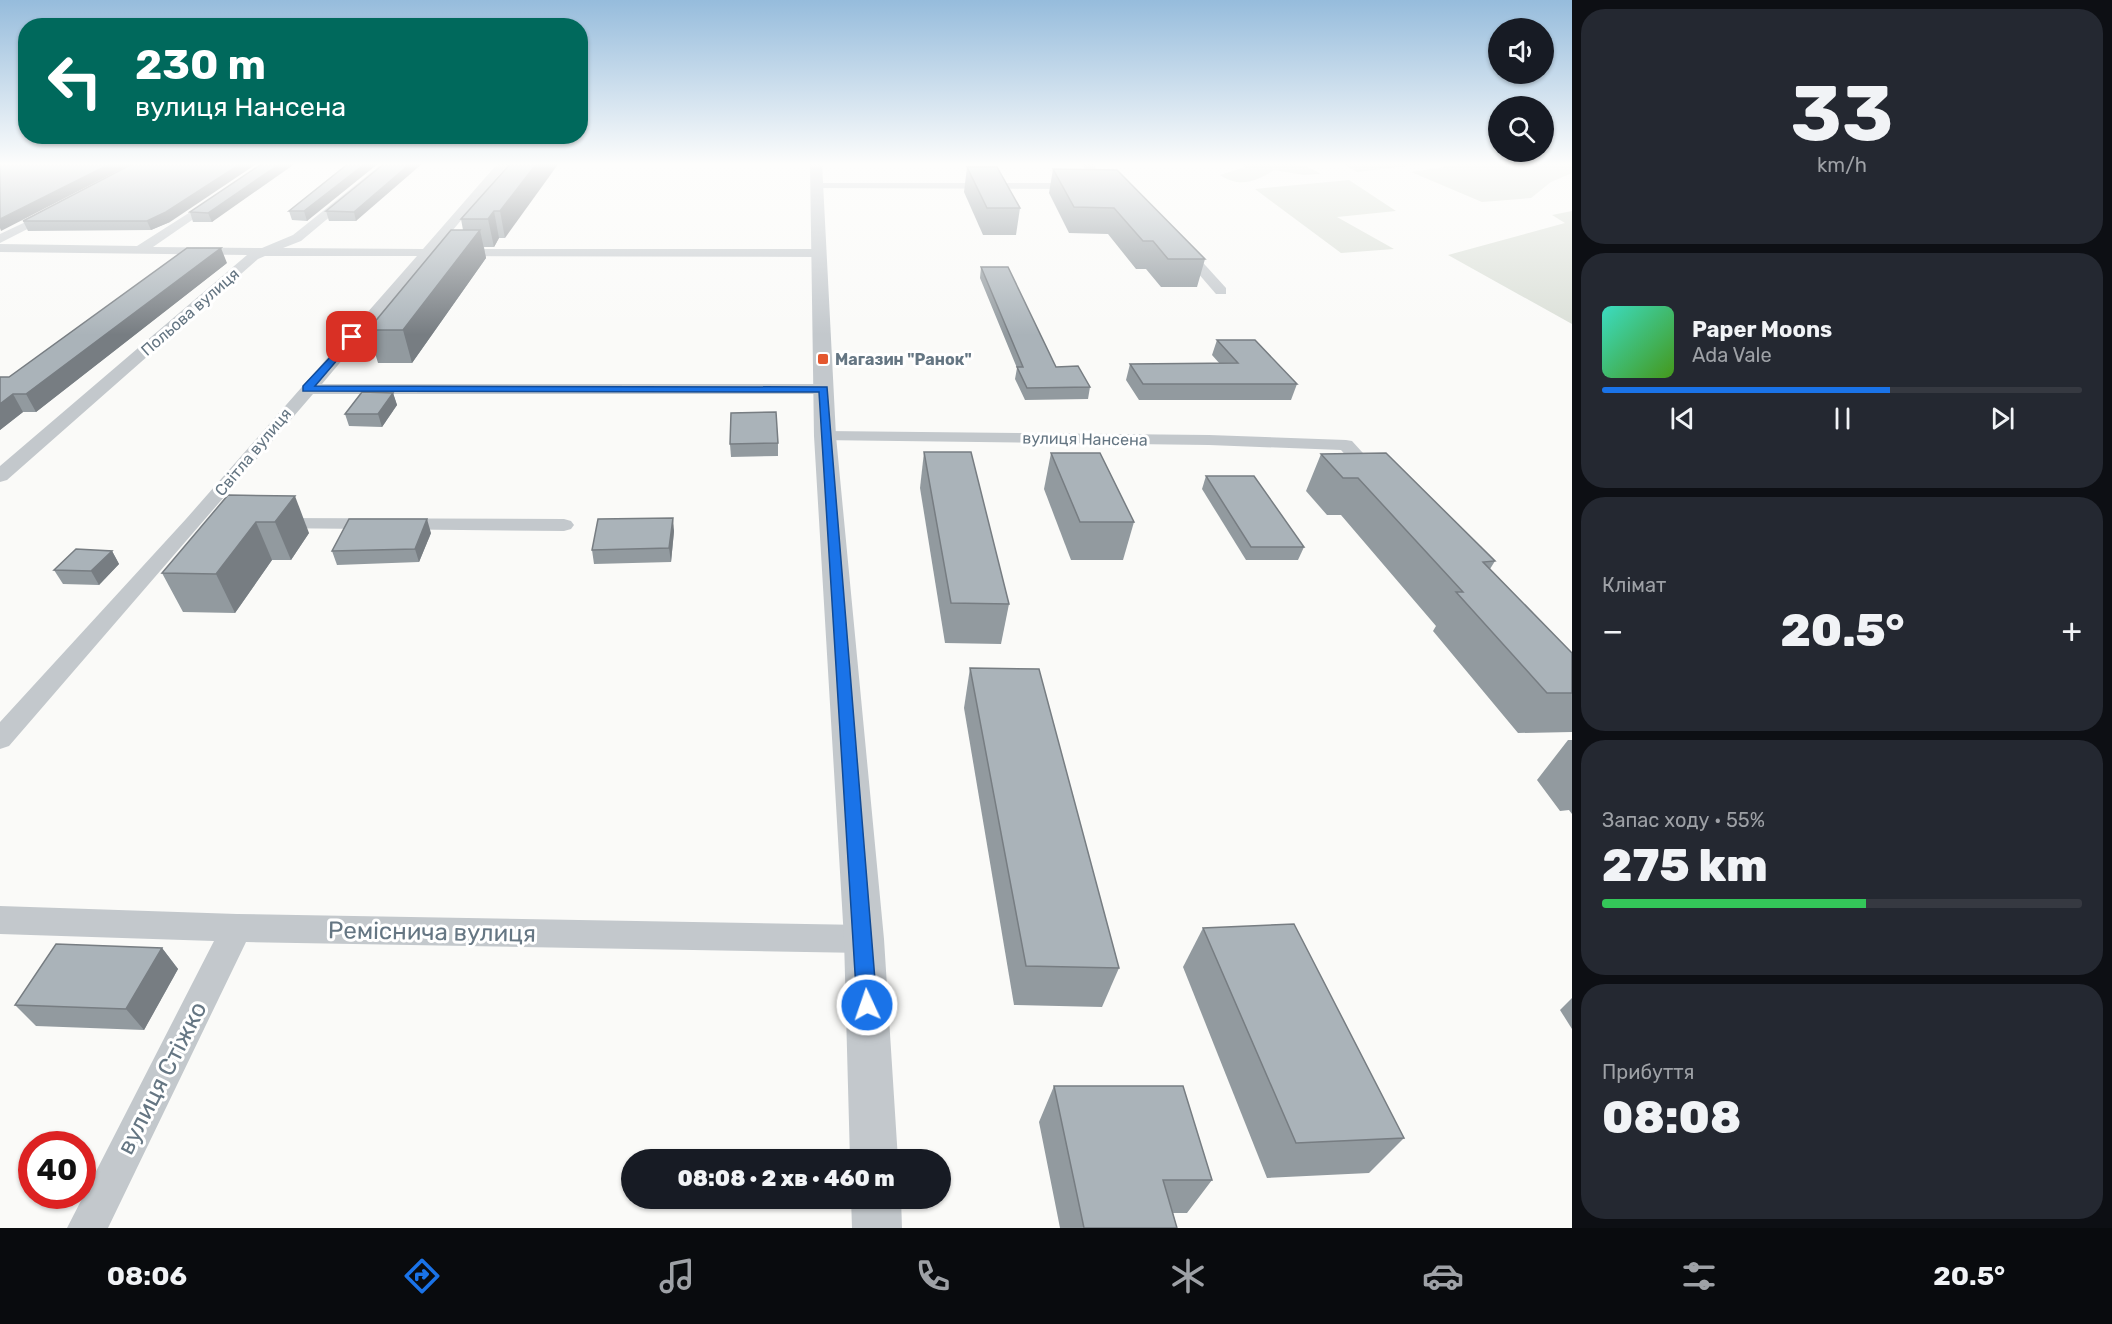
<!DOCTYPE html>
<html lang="uk">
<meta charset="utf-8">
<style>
:root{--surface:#171b24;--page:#242831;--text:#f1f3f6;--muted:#9ea1a6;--line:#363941;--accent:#1a73e8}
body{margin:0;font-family:Rubik,sans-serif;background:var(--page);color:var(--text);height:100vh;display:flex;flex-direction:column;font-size:22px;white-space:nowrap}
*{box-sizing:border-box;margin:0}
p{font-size:20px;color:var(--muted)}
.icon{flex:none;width:33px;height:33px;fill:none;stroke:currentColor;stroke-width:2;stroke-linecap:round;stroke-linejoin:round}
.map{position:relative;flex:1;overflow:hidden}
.sheet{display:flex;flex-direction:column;gap:9px;padding:9px;background:#0d0f14;width:540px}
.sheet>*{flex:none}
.guide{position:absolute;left:18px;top:18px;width:570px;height:126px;border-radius:24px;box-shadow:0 2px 4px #0004;background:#00695c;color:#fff;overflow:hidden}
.controls{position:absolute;left:1488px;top:18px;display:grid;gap:12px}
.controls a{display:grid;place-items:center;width:66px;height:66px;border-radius:50%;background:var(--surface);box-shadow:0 2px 4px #0004;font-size:30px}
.speed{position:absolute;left:18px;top:1131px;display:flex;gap:12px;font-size:30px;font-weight:700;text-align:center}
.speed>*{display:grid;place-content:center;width:78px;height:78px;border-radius:50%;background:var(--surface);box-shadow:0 2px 4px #0004;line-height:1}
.speed .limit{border:9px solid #d22;background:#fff;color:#111}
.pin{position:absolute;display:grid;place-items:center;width:51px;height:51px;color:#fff;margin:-26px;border-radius:12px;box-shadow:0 3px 9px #0006}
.me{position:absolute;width:66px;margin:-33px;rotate:357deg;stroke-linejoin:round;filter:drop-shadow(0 0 4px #0008)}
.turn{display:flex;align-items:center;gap:21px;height:126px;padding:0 18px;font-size:27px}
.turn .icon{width:78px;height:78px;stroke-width:2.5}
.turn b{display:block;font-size:42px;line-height:51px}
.big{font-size:45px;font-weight:800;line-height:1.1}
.sheet .card{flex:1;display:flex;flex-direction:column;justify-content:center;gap:9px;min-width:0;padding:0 21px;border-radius:24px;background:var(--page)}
.sheet .dial{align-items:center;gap:0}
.dial b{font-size:78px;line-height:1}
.song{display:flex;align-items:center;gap:18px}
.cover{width:72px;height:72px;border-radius:9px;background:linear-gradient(135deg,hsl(170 70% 55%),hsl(100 70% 35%))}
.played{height:6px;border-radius:3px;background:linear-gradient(90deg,var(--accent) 60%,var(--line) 60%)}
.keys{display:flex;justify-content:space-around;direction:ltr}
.heat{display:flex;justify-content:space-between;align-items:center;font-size:33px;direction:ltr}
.charge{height:9px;border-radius:4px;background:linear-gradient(90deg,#34c759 55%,var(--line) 0)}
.trip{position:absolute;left:621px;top:1149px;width:330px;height:60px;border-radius:30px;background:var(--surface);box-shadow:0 2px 4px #0004;font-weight:800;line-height:60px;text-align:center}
.dock{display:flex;height:96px;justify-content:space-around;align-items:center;background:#090b0e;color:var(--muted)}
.dock .icon{width:42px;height:42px}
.dock .active{color:var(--accent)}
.dock b{font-size:27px;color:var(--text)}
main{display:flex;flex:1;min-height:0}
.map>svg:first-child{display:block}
</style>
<main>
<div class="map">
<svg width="1572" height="1228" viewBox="0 0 1572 1228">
<rect width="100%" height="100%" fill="#fafaf8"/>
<!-- green -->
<g fill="#dadfd7">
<path d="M1241,163c21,0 63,-4 79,11l-16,1 -30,-5c-18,12 -35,18 -54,5l25,-8z"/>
<polygon points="1334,163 1434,163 1357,172 1343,164"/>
<polygon points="1469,163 1564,163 1572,165 1572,173 1551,182 1531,198 1482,202 1411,172"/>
<polygon points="1349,180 1396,211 1337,217 1394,249 1341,253 1255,189"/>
<polygon points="1572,211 1572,324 1448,255 1565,223 1552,215"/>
</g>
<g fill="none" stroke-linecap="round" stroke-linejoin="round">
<!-- minor -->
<g fill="#c3c8cc" fill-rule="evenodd">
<polygon points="383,163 394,163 301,241 283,248 423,249 498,163 509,163 437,249 820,249 826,253 820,257 430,256 322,384 824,384 832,389 824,394 313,394 9,746 0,749 0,722 186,519 417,256 265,256 258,259 7,480 0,482 0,466 247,255 0,252 0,244 137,246 217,195 221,196 221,200 153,247 262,248 293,235"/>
<polygon points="1080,163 1091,163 1111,185 1111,189 1103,189"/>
<polygon points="818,183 1081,183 1086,186 1081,189 814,188 813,186"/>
<polygon points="51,210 57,213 55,215 0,243 0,234"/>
<polygon points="1182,243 1186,244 1226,288 1226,294 1216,294 1178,250 1178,244"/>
<polygon points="825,431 1209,435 1346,440 1352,441 1383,475 1374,481 1367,479 1341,450 1209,445 819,440 816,436 819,432"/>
<polygon points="275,518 564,519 571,521 574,525 571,529 564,531 268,528 265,524 268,520"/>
<polygon points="0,906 237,914 864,925 875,929 880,939 875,949 864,953 246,942 108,1228 67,1228 214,941 0,934"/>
</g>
<!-- tertiary -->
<g fill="#c3c8cc" fill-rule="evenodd">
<polygon points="810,163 822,163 836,436 884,939 898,1160 850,1160 844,939 814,436"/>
<polygon points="851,1198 901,1198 902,1228 852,1228"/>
</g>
</g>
<!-- wall -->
<g fill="#929a9f">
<polygon points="134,163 170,222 151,230 28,231 23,221"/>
<polygon points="263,163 212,222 193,222 190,212"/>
<polygon points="349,163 307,221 292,220 289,211"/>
<polygon points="385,163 356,221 329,221 326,211"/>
<polygon points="511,163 505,238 499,238 494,247 484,247 486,258 412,363 378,363 368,330 463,230 461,219"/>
<polygon points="967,167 1020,208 1016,235 983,235 964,192"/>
<polygon points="1053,169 1205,259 1197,287 1161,287 1146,269 1136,269 1108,234 1069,233 1049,193"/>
<polygon points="227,263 36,412 23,412 0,430 0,377 9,377"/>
<polygon points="981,267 1056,367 1090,387 1088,399 1025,400 1015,379 1017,368 980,278"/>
<polygon points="1217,340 1297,384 1291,400 1139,400 1126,380 1130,364 1220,364 1212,355"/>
<polygon points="393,393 397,405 382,427 349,426 345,414"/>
<polygon points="778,443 778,456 731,457 730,444"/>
<polygon points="924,452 1009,604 1001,644 945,643 920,488"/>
<polygon points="1051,453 1134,522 1123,560 1071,560 1044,489"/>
<polygon points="1321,454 1495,561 1490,569 1572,653 1572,732 1518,733 1433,631 1436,626 1341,515 1327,515 1306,491"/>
<polygon points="1206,476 1304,547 1298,560 1246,560 1202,489"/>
<polygon points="228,495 309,533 291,560 272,560 235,613 183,612 162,573"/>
<polygon points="674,531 671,562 594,564 592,550"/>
<polygon points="431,533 419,562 337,565 332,551"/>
<polygon points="112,551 119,564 99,585 63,584 54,570"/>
<polygon points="970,668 1119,968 1102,1007 1014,1005 964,708"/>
<polygon points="1568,740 1572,740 1572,814 1569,810 1560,811 1537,780"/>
<polygon points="1203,928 1404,1138 1369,1173 1267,1178 1183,967"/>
<polygon points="162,948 178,969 144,1030 36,1026 15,1005"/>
<polygon points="1572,998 1572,1029 1560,1010"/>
<polygon points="1054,1086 1212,1180 1187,1213 1173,1213 1177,1228 1060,1228 1039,1122"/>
</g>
<!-- shaded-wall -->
<g fill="#777d82">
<polygon points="112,163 133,163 1,231 0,228 0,219"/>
<polygon points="242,163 258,163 170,222 151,230 147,221"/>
<polygon points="281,163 296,163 212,222 208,213"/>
<polygon points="366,163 379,163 307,221 304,211"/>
<polygon points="411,163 423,163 356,221 354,212"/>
<polygon points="537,163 559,163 505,238 500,211"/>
<polygon points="494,211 499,238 494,247 488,219"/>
<polygon points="480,230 486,258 412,363 403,330"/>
<polygon points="221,248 227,263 36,412 26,394"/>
<polygon points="393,393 397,405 382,427 378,414"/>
<polygon points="13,394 23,412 0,430 0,404"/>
<polygon points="295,496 309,533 291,560 275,522"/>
<polygon points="673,518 674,531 671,562 669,548"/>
<polygon points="427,519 431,533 419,562 415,549"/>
<polygon points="256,522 272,560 235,613 216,574"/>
<polygon points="112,551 119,564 99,585 91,571"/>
<polygon points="162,948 178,969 144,1030 126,1009"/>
</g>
<!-- building -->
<g fill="#aab3b9" stroke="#777d82" stroke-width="1.5">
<polygon points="0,163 112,163 0,219"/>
<polygon points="134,163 242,163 166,212 147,221 23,221"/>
<polygon points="263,163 281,163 208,213 190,212"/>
<polygon points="349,163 366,163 304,211 289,211"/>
<polygon points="385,163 411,163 354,212 326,211"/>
<polygon points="511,163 537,163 500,211 494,211 488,219 461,219"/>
<polygon points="967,167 997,167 1020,208 987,208"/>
<polygon points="1053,169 1117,170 1205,259 1168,259 1153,241 1143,241 1114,208 1074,207"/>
<polygon points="451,230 480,230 403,330 368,330"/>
<polygon points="187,248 221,248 26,394 13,394 0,404 0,377 9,377"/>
<polygon points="981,267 1008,267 1056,367 1078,366 1090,387 1027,388 1017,367 1023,367"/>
<polygon points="1217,340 1255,340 1297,384 1143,384 1130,364 1238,363"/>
<polygon points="362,392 393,393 378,414 345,414"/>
<polygon points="776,412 778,443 730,444 731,413"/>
<polygon points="924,452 971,452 1009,604 951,603"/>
<polygon points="1051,453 1100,453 1134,522 1080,522"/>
<polygon points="1386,453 1495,561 1483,562 1572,653 1572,693 1547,693 1456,592 1463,592 1358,478 1343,478 1321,454"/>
<polygon points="1206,476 1254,476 1304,547 1251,547"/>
<polygon points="228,495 295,496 275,522 256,522 216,574 162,573"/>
<polygon points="673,518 669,548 592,550 598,519"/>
<polygon points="349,519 427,519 415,549 332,551"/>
<polygon points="76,549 112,551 91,571 54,570"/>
<polygon points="970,668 1039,669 1119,968 1026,966"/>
<polygon points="1294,924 1404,1138 1296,1143 1203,928"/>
<polygon points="56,944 162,948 126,1009 15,1005"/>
<polygon points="1054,1086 1183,1086 1212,1180 1163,1180 1177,1228 1084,1228"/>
</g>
<!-- sky -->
<linearGradient id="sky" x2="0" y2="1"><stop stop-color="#96bcdc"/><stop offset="0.49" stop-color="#fdfdfc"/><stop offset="1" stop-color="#fdfdfc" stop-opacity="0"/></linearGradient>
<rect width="1572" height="335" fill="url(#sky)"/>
<!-- route -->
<polygon fill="#1a73e8" stroke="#114b97" stroke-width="1.5" points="352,334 356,337 355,339 315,386 827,387 877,1005 874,1012 867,1015 860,1012 857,1005 819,392 303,391 303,386"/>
<!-- markers -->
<rect fill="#e4572e" stroke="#fff" stroke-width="2" x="817" y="353" width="12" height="12" rx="3"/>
<g text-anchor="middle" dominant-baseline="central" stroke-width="6" stroke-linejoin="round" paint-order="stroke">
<!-- far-street labels -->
<g font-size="16" fill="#657683" stroke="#fff">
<text transform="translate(190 312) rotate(-41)">Польова вулиця</text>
<text transform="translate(1085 439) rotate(1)">вулиця Нансена</text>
<text transform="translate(253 452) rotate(-50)">Світла вулиця</text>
</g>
<!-- far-poi labels -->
<g font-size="16" font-weight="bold" fill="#657683" stroke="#fff" text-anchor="start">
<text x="835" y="359">Магазин "Ранок"</text>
</g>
<!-- near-street labels -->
<g font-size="24" fill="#657683" stroke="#fff">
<text transform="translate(432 932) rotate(1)">Реміснича вулиця</text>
<text transform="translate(162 1078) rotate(-63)">вулиця Стіжко</text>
</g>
</g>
</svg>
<div class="controls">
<a><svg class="icon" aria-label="sound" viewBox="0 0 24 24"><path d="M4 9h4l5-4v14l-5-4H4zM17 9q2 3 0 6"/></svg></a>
<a><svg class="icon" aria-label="search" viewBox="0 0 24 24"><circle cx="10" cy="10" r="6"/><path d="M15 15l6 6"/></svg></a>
</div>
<div class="speed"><div class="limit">40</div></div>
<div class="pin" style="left:352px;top:337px;background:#d93025"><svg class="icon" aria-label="arrive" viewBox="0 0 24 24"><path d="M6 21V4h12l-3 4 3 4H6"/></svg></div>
<svg class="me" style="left:867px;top:1005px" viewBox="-20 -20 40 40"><circle r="17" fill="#1a73e8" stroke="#fff" stroke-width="3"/><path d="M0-11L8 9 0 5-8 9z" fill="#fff"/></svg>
<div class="trip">08:08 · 2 хв · 460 m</div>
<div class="guide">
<div class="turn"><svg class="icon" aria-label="left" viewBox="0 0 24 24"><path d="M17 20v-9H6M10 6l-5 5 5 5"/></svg><div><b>230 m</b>вулиця Нансена</div></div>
</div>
</div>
<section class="sheet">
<div class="card dial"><b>33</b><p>km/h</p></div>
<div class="card">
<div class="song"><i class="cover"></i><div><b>Paper Moons</b><p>Ada Vale</p></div></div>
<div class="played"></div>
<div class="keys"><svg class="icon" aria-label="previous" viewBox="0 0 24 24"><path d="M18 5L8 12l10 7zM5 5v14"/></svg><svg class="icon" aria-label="pause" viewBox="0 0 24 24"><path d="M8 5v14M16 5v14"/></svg><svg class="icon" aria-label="next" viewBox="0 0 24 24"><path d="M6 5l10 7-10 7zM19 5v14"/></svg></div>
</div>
<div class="card"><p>Клімат</p>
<div class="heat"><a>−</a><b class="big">20.5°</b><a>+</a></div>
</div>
<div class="card"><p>Запас ходу · 55%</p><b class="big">275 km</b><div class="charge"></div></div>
<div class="card"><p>Прибуття</p><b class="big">08:08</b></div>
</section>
</main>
<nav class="dock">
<b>08:06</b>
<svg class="icon active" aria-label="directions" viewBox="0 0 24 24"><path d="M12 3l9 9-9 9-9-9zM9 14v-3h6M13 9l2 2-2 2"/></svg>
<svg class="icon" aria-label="music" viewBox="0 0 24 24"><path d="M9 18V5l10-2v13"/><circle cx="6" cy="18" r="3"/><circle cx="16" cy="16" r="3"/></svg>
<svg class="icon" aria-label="phone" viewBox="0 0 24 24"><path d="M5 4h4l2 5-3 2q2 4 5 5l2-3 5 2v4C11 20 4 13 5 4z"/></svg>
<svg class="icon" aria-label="climate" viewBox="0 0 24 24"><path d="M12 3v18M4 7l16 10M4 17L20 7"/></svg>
<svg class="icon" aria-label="car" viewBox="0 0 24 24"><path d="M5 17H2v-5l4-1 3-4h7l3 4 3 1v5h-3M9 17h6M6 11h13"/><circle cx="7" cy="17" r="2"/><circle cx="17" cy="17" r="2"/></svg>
<svg class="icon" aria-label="filters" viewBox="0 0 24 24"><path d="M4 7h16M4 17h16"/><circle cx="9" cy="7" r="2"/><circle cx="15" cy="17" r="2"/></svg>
<b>20.5°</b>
</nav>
